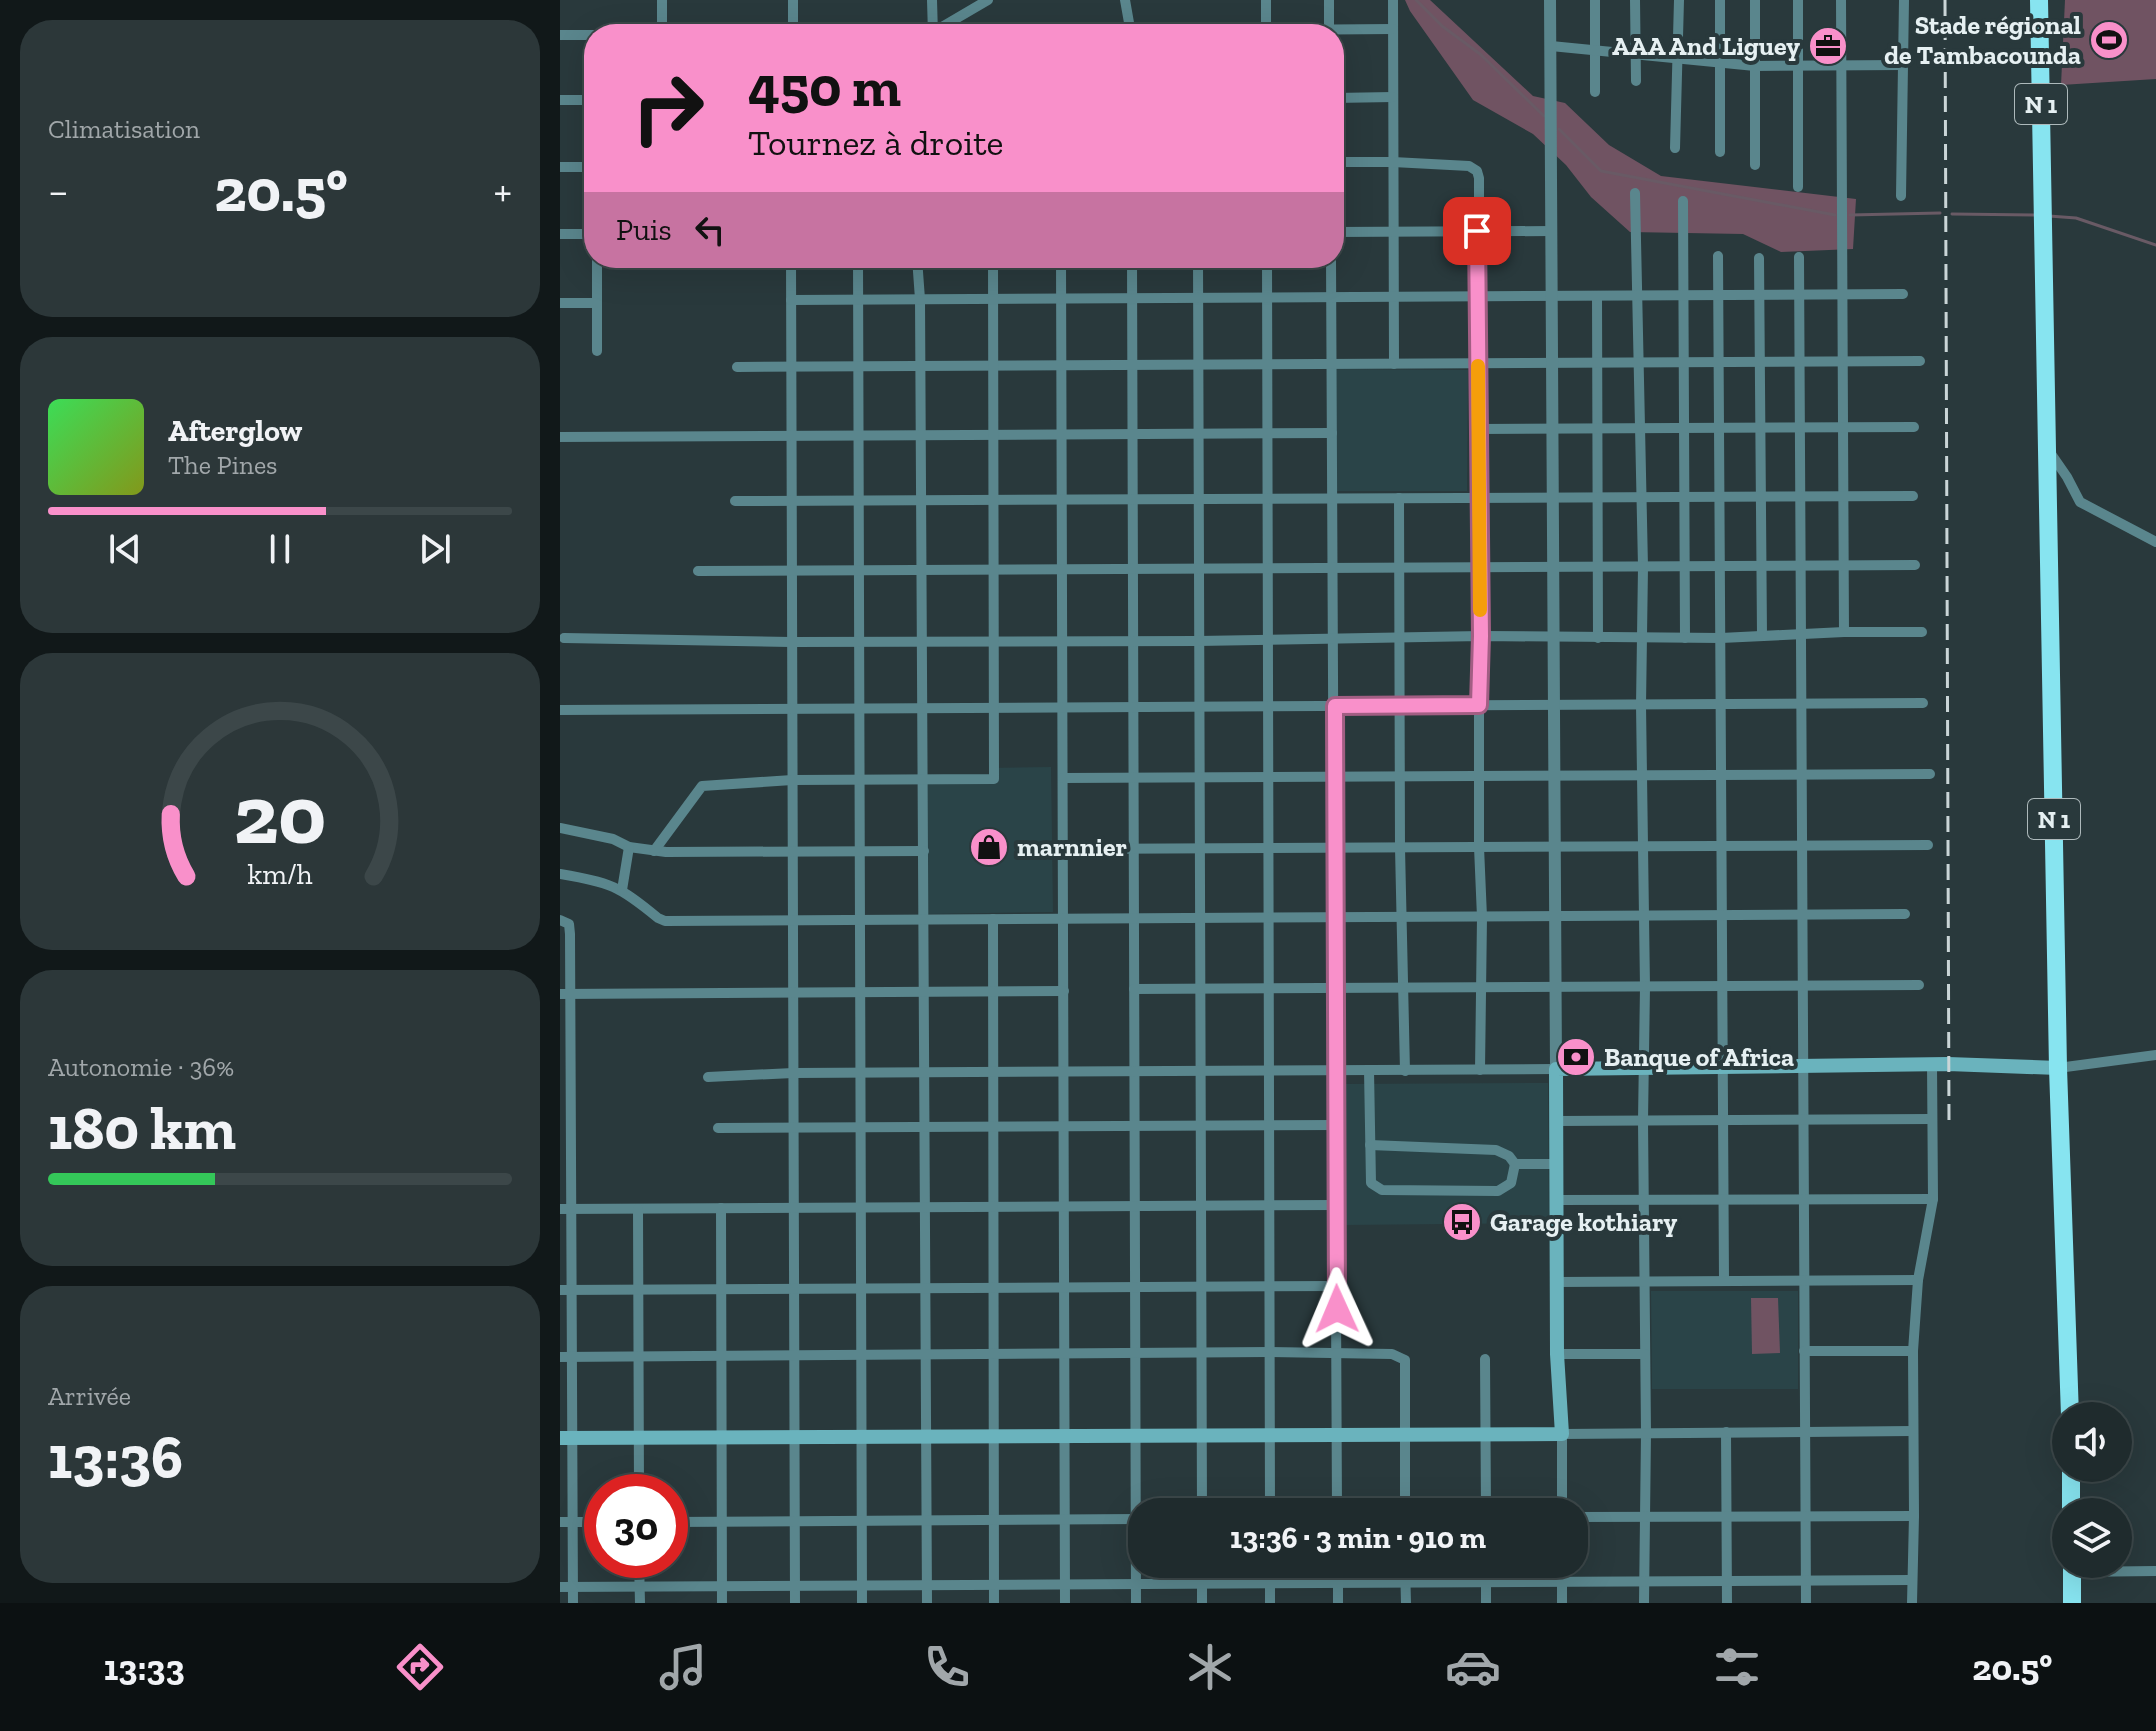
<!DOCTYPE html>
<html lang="fr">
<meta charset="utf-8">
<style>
:root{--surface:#1f2b2d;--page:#2c3739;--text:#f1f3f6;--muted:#a1a7aa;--line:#3c4749;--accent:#f990ca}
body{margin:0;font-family:"Zilla Slab",serif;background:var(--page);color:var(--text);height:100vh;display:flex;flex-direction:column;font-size:30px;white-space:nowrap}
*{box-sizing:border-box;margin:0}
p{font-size:26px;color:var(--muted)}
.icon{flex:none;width:44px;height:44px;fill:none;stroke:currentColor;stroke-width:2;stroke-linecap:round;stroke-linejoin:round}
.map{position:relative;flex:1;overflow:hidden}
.drawer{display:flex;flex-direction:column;gap:20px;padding:20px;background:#111819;width:560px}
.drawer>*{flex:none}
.top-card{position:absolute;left:24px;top:24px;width:760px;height:244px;border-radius:32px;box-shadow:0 8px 32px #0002,0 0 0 2px var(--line);background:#f990ca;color:#111;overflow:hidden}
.fabs{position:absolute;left:1492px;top:1402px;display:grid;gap:16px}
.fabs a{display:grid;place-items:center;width:80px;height:80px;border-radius:50%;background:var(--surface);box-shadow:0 8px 32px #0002,0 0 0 2px var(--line);font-size:40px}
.speed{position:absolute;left:24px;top:1474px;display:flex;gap:16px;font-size:40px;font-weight:700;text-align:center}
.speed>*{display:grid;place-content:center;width:104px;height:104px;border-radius:50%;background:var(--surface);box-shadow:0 8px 32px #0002,0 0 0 2px var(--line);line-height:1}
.speed .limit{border:12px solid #d22;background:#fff;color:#111}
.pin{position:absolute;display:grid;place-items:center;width:68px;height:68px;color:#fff;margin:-34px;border-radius:16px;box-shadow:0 4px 12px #0006}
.me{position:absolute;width:88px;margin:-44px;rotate:359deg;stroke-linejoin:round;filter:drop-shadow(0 0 6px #0008)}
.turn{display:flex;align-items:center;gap:28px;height:168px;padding:0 32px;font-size:36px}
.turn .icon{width:104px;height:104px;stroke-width:2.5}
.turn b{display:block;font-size:56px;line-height:68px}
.then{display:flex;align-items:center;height:76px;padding:0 32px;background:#0003;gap:16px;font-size:30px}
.big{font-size:60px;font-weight:700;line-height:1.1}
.drawer .tile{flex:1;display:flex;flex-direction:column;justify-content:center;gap:12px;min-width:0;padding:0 28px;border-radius:32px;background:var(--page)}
.drawer .dial{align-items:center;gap:0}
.dial svg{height:208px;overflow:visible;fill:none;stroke:var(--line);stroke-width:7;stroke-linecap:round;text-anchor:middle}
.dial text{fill:var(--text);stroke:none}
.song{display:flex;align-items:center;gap:24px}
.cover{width:96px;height:96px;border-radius:12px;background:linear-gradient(135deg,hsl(130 70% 55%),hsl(70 70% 35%))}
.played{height:8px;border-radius:4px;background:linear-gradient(90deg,var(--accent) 60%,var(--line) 60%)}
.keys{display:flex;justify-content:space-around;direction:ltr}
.heat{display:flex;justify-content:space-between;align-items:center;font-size:44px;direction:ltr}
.charge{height:12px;border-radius:6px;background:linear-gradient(90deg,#34c759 36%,var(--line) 0)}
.trip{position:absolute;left:568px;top:1498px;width:460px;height:80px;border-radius:32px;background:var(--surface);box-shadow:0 8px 32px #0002,0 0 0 2px var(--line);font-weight:700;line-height:80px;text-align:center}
.dock{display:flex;height:128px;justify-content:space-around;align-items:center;background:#0c1112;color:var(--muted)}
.dock .icon{width:56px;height:56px}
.dock .selected{color:var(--accent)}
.dock b{font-size:36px;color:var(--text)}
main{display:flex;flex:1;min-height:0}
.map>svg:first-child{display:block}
</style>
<main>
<section class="drawer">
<div class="tile"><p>Climatisation</p>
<div class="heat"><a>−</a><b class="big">20.5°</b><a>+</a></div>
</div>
<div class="tile">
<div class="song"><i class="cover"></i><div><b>Afterglow</b><p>The Pines</p></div></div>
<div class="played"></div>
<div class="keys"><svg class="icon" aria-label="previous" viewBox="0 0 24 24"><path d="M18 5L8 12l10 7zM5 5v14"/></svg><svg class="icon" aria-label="pause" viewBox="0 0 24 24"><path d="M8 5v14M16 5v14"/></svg><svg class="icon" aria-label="next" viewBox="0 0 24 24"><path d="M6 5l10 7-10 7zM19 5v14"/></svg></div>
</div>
<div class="tile dial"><svg viewBox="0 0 100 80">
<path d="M14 69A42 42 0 1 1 86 69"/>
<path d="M14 69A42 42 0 0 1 8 45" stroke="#f990ca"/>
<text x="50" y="56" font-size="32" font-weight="700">20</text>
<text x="50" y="72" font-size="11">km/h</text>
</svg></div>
<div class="tile"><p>Autonomie · 36%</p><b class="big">180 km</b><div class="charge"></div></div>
<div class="tile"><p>Arrivée</p><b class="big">13:36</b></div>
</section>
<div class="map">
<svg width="1596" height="1603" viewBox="0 0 1596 1603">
<rect width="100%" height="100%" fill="#29393c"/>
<!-- built -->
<g fill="#2a4448">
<polygon points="776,369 908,370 907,491 775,491"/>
<polygon points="491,767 493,912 366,914 364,782 430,781 430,768"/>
<polygon points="988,1083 989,1223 785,1225 784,1084"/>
<polygon points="1091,1291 1238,1291 1238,1389 1092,1389"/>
</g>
<!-- green -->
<g fill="#705362">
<polygon points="845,0 870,0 973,96 1005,103 1049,145 1101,176 1296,199 1293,249 1221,252 1183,234 1070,232 1031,197 1006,165 973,134 913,100 850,11"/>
<polygon points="1505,0 1596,0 1596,79 1501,85"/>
<polygon points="1191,1298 1218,1298 1220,1353 1192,1354"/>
</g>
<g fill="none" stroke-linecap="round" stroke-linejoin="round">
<!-- stream -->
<g stroke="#695a65" stroke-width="3">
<polyline points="856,0 882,26 920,54 984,116"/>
<polyline points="999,129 1041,171 1275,215"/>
<polyline points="1392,214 1477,215"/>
<polyline points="1290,215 1380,213"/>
<polyline points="1489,216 1516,218 1596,245"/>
</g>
<!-- minor -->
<g stroke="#5a868d" stroke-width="10">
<polyline points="102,0 102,34"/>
<polyline points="233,0 233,33"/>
<polyline points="372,0 373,34"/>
<polyline points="565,0 571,34"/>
<polyline points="706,0 706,34"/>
<polyline points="769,0 769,34"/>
<polyline points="833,0 834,364"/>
<polyline points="1035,0 1035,92"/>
<polyline points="1075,0 1076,81"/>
<polyline points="1160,0 1160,152"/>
<polyline points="1195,0 1195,165"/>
<polyline points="1238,0 1238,187"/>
<polyline points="1281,0 1284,632"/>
<polyline points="375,31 428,0"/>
<polyline points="163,34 833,29"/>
<polyline points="0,35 34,35"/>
<polyline points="991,46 1195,66 1343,65"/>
<polyline points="774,98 833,97"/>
<polyline points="0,100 34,100"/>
<polyline points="1115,148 1119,0"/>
<polyline points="774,162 833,162 909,166 917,171 919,178 919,847 922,917 920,1070"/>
<polyline points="0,167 34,167"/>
<polyline points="1075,193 1083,567 1081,705 1085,987 1083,1121 1086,1433 1084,1603"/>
<polyline points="1341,196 1344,0"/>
<polyline points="1123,201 1125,638"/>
<polyline points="774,232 992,231"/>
<polyline points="0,234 34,234"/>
<polyline points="1158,256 1164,1281"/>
<polyline points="1239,257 1246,1603"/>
<polyline points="37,258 37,351"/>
<polyline points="231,258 235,1603"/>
<polyline points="298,258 302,1603"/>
<polyline points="357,258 360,299 367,1603"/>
<polyline points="501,258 505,1603"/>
<polyline points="572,258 576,1603"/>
<polyline points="638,258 642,1512"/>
<polyline points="707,258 710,1512"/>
<polyline points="771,258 777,1512"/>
<polyline points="1199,258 1202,636"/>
<polyline points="1037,296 1038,638"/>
<polyline points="231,300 1343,294"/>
<polyline points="0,303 37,303"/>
<polyline points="177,367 1360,361"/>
<polyline points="918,429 1354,427"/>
<polyline points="0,437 772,433"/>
<polyline points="1489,451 1507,477 1520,502 1596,542"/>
<polyline points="839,498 840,848 845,1071"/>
<polyline points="175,501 1353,496"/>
<polyline points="138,571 1355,565"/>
<polyline points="4,638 231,642 638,641 921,636 1161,638 1284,632 1362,632"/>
<polyline points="0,710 1363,703"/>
<polyline points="503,778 1370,774"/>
<polyline points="0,828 53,839 69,847 106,852 364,851"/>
<polyline points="503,849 1368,845"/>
<polyline points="94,851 142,786 232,780 434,779 433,258"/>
<path d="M0,874c51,9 58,11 98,44l7,3 1240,-7"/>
<polyline points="62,890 69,847"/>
<polyline points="433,919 434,1603"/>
<polyline points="0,920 9,924 10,934 13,1603"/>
<polyline points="574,989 1359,985"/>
<polyline points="0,994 504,991"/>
<polyline points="1498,1068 1596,1055"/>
<polyline points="809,1070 811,1183 822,1190 938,1191 951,1183 955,1164"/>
<polyline points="148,1077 233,1073 996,1069"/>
<polyline points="997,1121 1372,1119"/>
<polyline points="158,1128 777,1125"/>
<polyline points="810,1145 936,1150 949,1156 955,1164 997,1164"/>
<polyline points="997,1200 1373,1199"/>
<polyline points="161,1208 162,1603"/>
<polyline points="0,1209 776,1205"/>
<polyline points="78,1209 79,1492"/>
<polyline points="997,1282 1358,1280"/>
<polyline points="0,1290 776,1286"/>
<polyline points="1244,1351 1353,1351"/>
<polyline points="997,1354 1085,1354"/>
<polyline points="0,1357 710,1352 832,1354 845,1360 845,1512"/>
<polyline points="925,1359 926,1512"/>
<polyline points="1166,1432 1167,1603"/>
<polyline points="1002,1512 1002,1434 1353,1431"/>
<polyline points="1014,1517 1354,1516"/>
<polyline points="0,1522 42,1522"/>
<polyline points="110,1522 580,1519"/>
<polyline points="79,1560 80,1603"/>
<polyline points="642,1564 642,1603"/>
<polyline points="710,1564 710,1603"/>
<polyline points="778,1564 778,1603"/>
<polyline points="845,1564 846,1603"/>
<polyline points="926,1564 926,1603"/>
<polyline points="1002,1564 1002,1603"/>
<polyline points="1512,1572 1596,1571"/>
<polyline points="0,1587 1351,1580"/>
<polyline points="1352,1603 1354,1516 1353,1351 1358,1280 1373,1199 1372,1064"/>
</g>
<!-- tertiary -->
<polyline stroke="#5a868d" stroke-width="12" points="990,0 996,1069"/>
<!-- secondary -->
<polyline stroke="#6ab3bd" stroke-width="14" points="0,1438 1002,1434 997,1354 996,1069 1388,1064 1498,1068"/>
<!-- trunk -->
<g stroke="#87e4f0" stroke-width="18">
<polyline points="1479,0 1498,1068 1510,1416"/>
<polyline points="1511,1468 1511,1512"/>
<polyline points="1512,1603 1512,1564"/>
</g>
<!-- rail -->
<polyline stroke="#cad5d7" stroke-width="3" stroke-dasharray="16 8" stroke-linecap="butt" points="1385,0 1389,1122"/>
</g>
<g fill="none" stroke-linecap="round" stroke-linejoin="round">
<defs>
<polyline id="route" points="777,1309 775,706 919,705 921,636 917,231"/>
</defs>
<!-- route casing -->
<use href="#route" stroke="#a25e83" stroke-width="20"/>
<!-- route -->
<use href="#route" stroke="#f990ca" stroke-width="14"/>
<!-- slow -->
<polyline stroke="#f59e0b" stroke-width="14" points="918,366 920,610"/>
</g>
<!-- icons -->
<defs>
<symbol id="stadium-disc" viewBox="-11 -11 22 22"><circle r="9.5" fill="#f990ca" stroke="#29393c"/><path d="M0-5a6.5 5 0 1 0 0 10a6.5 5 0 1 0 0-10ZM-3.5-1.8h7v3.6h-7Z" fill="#111"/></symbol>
<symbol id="office-disc" viewBox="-11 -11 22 22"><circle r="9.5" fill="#f990ca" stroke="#29393c"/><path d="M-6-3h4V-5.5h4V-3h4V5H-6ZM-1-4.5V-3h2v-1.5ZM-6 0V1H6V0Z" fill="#111"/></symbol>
<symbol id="shop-disc" viewBox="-11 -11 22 22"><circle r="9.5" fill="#f990ca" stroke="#29393c"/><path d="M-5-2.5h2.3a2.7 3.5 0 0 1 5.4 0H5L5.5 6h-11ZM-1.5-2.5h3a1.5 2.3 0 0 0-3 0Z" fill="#111"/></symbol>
<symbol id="bank-disc" viewBox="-11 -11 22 22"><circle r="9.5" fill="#f990ca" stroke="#29393c"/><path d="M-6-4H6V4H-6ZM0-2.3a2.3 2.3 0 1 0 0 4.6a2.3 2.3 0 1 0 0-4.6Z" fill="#111"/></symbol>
<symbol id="bus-disc" viewBox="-11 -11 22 22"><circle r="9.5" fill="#f990ca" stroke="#29393c"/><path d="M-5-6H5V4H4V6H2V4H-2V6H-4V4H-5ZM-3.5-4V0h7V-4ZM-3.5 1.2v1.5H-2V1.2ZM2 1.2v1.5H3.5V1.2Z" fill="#111"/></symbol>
</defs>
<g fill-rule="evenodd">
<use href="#stadium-disc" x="1527" y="18" width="44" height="44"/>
<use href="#office-disc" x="1246" y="24" width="44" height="44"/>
<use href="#shop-disc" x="407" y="825" width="44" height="44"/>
<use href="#bank-disc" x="994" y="1035" width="44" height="44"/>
<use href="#bus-disc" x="880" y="1200" width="44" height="44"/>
</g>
<g text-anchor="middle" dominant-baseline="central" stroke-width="8" stroke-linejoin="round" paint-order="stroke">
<!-- shield labels -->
<g fill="#29393c" stroke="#adb9bb" stroke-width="2">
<rect x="1455" y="84" width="52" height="40" rx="6"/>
<rect x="1468" y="799" width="52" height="40" rx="6"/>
</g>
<g font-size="24" font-weight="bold" fill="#e6f0f2">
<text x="1481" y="104">N 1</text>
<text x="1494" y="819">N 1</text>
</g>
<!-- poi labels -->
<g font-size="26" font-weight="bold" fill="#e6f0f2" stroke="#29393c" text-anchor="start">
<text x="1521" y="25" text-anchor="end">Stade régional<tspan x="1521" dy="30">de Tambacounda</tspan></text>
<text x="1240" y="46" text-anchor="end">AAA And Liguey</text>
<text x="457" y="847">marnnier</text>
<text x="1044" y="1057">Banque of Africa</text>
<text x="930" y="1222">Garage kothiary</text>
</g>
</g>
</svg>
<div class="fabs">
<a><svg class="icon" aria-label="sound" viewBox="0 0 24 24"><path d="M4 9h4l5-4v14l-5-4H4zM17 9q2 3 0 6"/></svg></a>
<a><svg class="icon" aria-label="layers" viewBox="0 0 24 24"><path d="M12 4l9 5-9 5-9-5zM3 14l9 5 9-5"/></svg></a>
</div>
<div class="speed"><div class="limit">30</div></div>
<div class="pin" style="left:917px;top:231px;background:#d93025"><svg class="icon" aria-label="arrive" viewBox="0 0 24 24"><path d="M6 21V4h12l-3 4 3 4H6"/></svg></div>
<svg class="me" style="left:777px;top:1309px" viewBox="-20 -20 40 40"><path d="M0-17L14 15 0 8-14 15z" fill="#f990ca" stroke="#fff" stroke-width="4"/></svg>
<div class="trip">13:36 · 3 min · 910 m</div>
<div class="top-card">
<div class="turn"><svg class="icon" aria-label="right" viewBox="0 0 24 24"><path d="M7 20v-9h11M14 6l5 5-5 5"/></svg><div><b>450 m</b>Tournez à droite</div></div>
<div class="then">Puis<svg class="icon" aria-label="left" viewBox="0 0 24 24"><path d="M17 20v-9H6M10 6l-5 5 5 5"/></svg></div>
</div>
</div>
</main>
<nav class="dock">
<b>13:33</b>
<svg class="icon selected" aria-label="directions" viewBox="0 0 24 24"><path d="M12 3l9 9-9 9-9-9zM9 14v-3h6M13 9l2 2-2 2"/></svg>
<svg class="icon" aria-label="music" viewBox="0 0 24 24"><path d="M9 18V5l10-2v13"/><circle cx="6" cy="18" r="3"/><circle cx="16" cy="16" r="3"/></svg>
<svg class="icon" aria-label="phone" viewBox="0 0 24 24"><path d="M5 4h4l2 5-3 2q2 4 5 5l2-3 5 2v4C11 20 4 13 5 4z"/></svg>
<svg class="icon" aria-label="climate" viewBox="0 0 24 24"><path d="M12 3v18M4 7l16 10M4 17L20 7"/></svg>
<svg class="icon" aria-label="car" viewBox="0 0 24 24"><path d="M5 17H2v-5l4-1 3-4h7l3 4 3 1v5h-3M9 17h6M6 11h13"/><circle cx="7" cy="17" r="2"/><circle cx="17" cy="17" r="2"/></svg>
<svg class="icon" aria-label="filters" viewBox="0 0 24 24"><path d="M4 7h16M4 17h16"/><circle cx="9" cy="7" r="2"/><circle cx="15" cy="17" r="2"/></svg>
<b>20.5°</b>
</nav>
